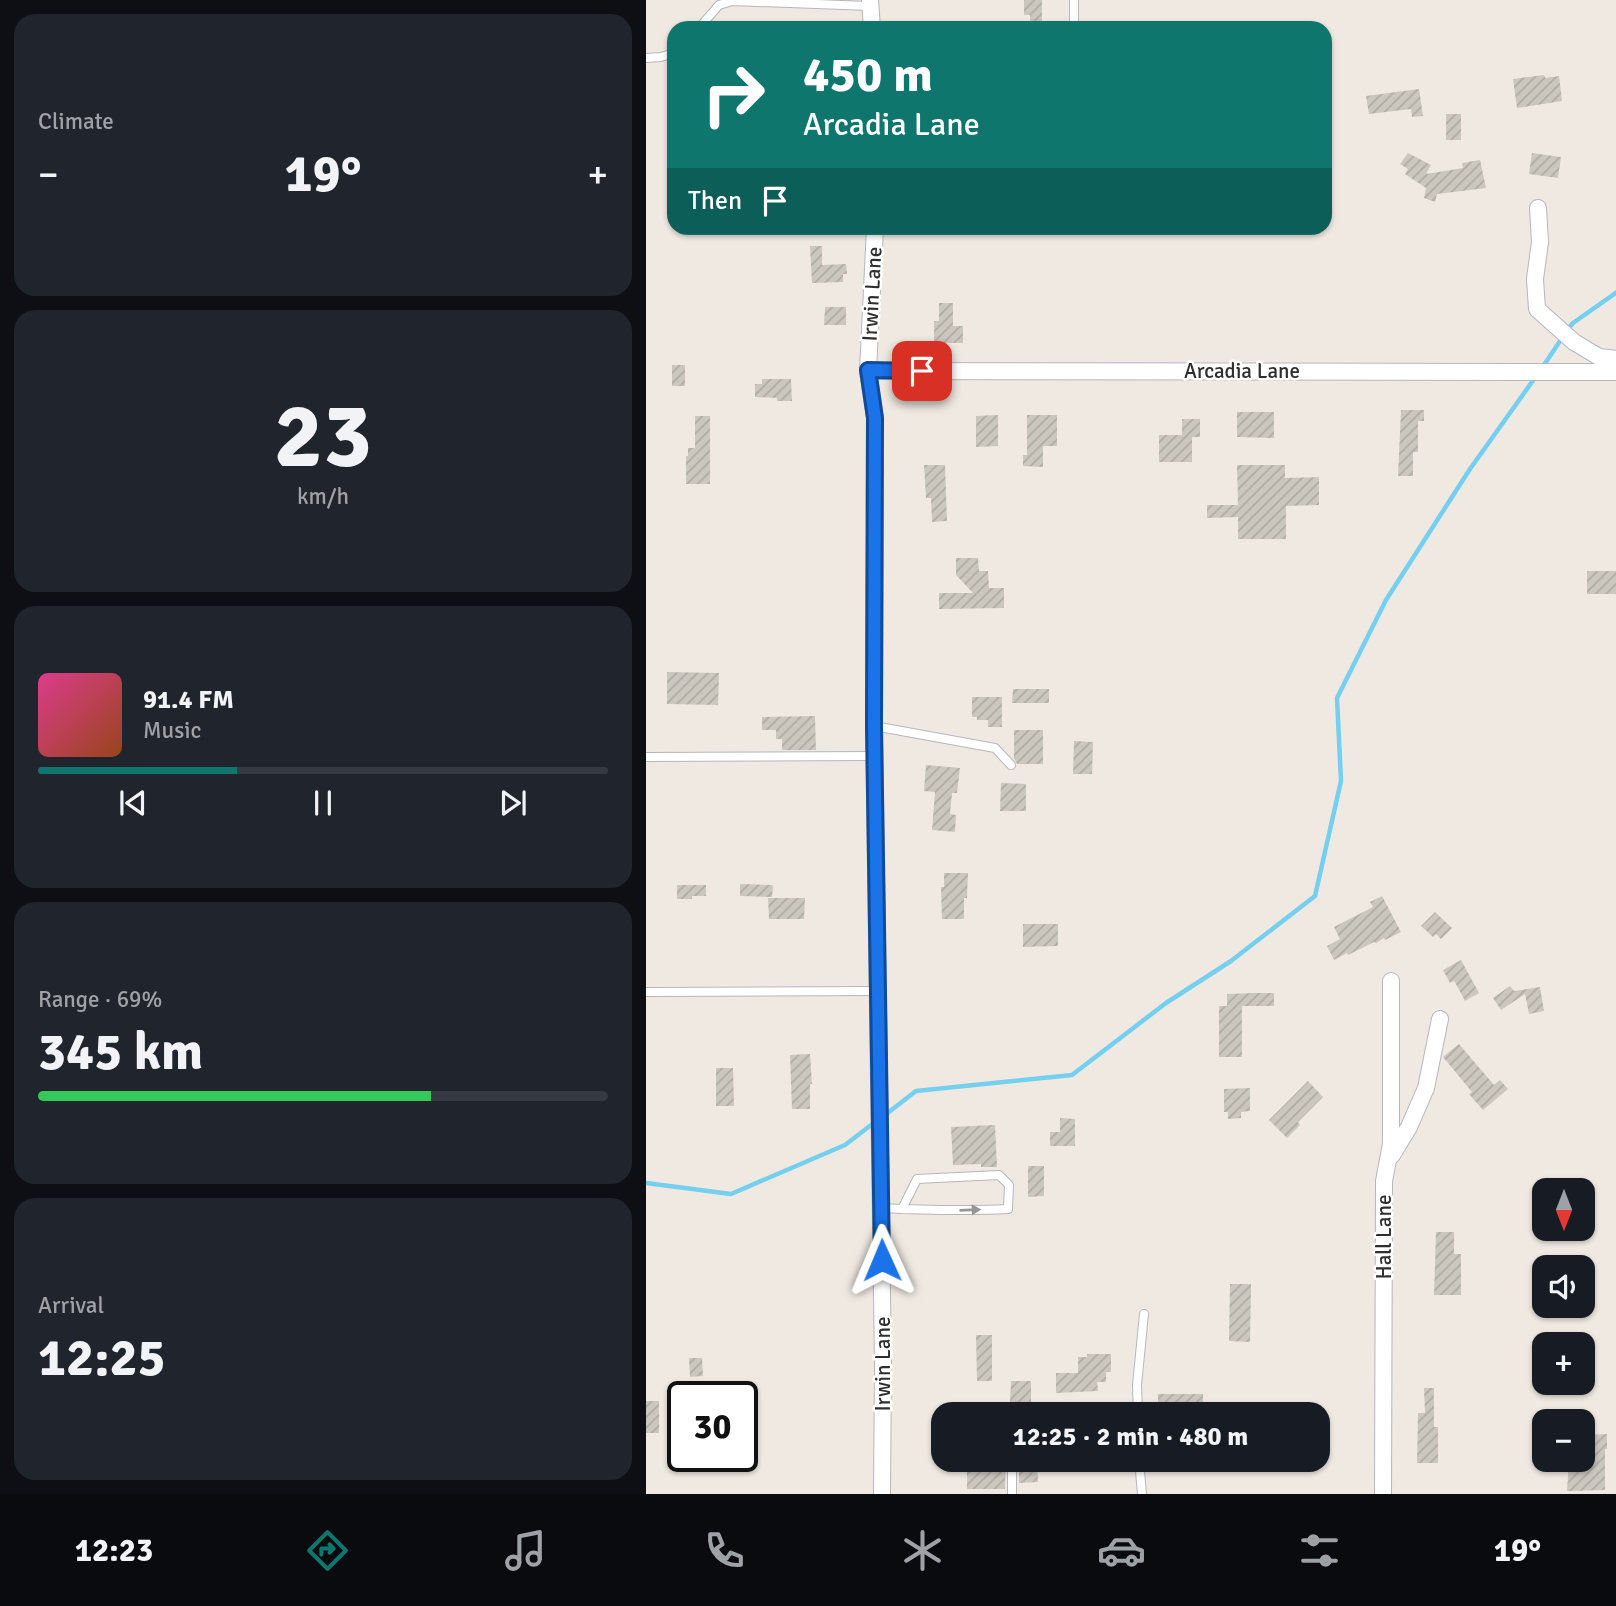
<!DOCTYPE html>
<meta charset="utf-8">
<style>
:root{--surface:#171b24;--page:#20242c;--text:#f1f3f6;--muted:#9ea1a6;--line:#363941;--accent:#0f766e}
body{margin:0;font-family:Signika,sans-serif;background:var(--page);color:var(--text);height:100vh;display:flex;flex-direction:column;font-size:26px;white-space:nowrap}
*{box-sizing:border-box;margin:0}
p{font-size:23px;color:var(--muted)}
.icon{flex:none;width:38px;height:38px;fill:none;stroke:currentColor;stroke-width:2;stroke-linecap:round;stroke-linejoin:round}
.map{position:relative;flex:1;overflow:hidden}
.details{display:flex;flex-direction:column;gap:14px;padding:14px;background:#0d0f14;width:646px}
.details>*{flex:none}
.hud{position:absolute;left:21px;top:21px;width:665px;height:214px;border-radius:21px;box-shadow:0 2px 5px #0004;background:#0f766e;color:#fff;overflow:hidden}
.needle{width:46px;rotate:180deg}
.controls{position:absolute;left:886px;top:1178px;display:grid;gap:14px}
.controls a{display:grid;place-items:center;width:63px;height:63px;border-radius:14px;background:var(--surface);box-shadow:0 2px 5px #0004;font-size:35px}
.speed{position:absolute;left:21px;top:1381px;display:flex;gap:14px;font-size:35px;font-weight:700;text-align:center}
.speed>*{display:grid;place-content:center;width:91px;height:91px;border-radius:50%;background:var(--surface);box-shadow:0 2px 5px #0004;line-height:1}
.speed .limit{border:4px solid #111;border-radius:10px;background:#fff;color:#111}
.pin{position:absolute;display:grid;place-items:center;width:60px;height:60px;color:#fff;margin:-30px;border-radius:14px;box-shadow:0 4px 10px #0006}
.me{position:absolute;width:77px;margin:-38px;rotate:359deg;stroke-linejoin:round;filter:drop-shadow(0 0 5px #0008)}
.turn{display:flex;align-items:center;gap:24px;height:147px;padding:0 21px;font-size:32px}
.turn .icon{width:91px;height:91px;stroke-width:2.5}
.turn b{display:block;font-size:49px;line-height:60px}
.then{display:flex;align-items:center;height:66px;padding:0 21px;background:#0003;gap:14px;font-size:26px}
.big{font-size:52px;font-weight:700;line-height:1.1}
.details .card{flex:1;display:flex;flex-direction:column;justify-content:center;gap:10px;min-width:0;padding:0 24px;border-radius:21px;background:var(--page)}
.details .dial{align-items:center;gap:0}
.dial b{font-size:91px;line-height:1}
.song{display:flex;align-items:center;gap:21px}
.cover{width:84px;height:84px;border-radius:10px;background:linear-gradient(135deg,hsl(330 70% 55%),hsl(20 70% 35%))}
.played{height:7px;border-radius:4px;background:linear-gradient(90deg,var(--accent) 35%,var(--line) 35%)}
.keys{display:flex;justify-content:space-around;direction:ltr}
.heat{display:flex;justify-content:space-between;align-items:center;font-size:38px;direction:ltr}
.charge{height:10px;border-radius:5px;background:linear-gradient(90deg,#34c759 69%,var(--line) 0)}
.trip{position:absolute;left:285px;top:1402px;width:399px;height:70px;border-radius:21px;background:var(--surface);box-shadow:0 2px 5px #0004;font-weight:700;line-height:70px;text-align:center}
.dock{display:flex;height:112px;justify-content:space-around;align-items:center;background:#090b0e;color:var(--muted)}
.dock .icon{width:49px;height:49px}
.dock .selected{color:var(--accent)}
.dock b{font-size:32px;color:var(--text)}
main{display:flex;flex:1;min-height:0}
.map>svg:first-child{display:block}
</style>
<main>
<section class="details">
<div class="card"><p>Climate</p>
<div class="heat"><a>−</a><b class="big">19°</b><a>+</a></div>
</div>
<div class="card dial"><b>23</b><p>km/h</p></div>
<div class="card">
<div class="song"><i class="cover"></i><div><b>91.4 FM</b><p>Music</p></div></div>
<div class="played"></div>
<div class="keys"><svg class="icon" aria-label="previous" viewBox="0 0 24 24"><path d="M18 5L8 12l10 7zM5 5v14"/></svg><svg class="icon" aria-label="pause" viewBox="0 0 24 24"><path d="M8 5v14M16 5v14"/></svg><svg class="icon" aria-label="next" viewBox="0 0 24 24"><path d="M6 5l10 7-10 7zM19 5v14"/></svg></div>
</div>
<div class="card"><p>Range · 69%</p><b class="big">345 km</b><div class="charge"></div></div>
<div class="card"><p>Arrival</p><b class="big">12:25</b></div>
</section>
<div class="map">
<svg width="971" height="1494" viewBox="0 0 971 1494">
<defs>
<pattern id="building-hatch" width="6" height="6" patternUnits="userSpaceOnUse" patternTransform="scale(1.75)"><rect width="6" height="6" fill="#cbc7bf"/><path d="M-1 1l2-2M0 6l6-6M5 7l2-2" fill="none" stroke="#afaba4"/></pattern>
</defs>
<rect width="100%" height="100%" fill="#efe9e1"/>
<g fill="none" stroke-linecap="round" stroke-linejoin="round">
<!-- stream -->
<g stroke="#75cff0" stroke-width="4.5">
<polyline points="921,330 927,323 971,292"/>
<polyline points="896,368 916,338"/>
<polyline points="239,1115 270,1091 426,1075 520,1003 585,961 669,896 695,781 691,698 740,600 824,469 891,375"/>
<polyline points="0,1183 85,1194 199,1145 229,1122"/>
</g>
</g>
<!-- building -->
<g fill="url(#building-hatch)">
<polygon points="378,0 396,0 396,28 384,28 384,15 378,15"/>
<polygon points="898,75 899,78 913,76 916,101 871,108 867,79"/>
<polygon points="773,89 777,116 766,117 765,109 723,114 720,96"/>
<rect x="800" y="114" width="15" height="26"/>
<polygon points="762,153 785,165 780,174 817,168 816,163 834,160 840,188 791,194 789,202 778,198 780,188 759,174 762,169 754,164"/>
<polygon points="886,153 915,157 912,178 883,174"/>
<polygon points="164,246 176,246 176,265 200,264 201,274 197,274 197,282 166,283"/>
<polygon points="293,303 307,303 307,326 317,326 317,343 288,343 288,321 293,321"/>
<polygon points="179,307 200,307 200,325 178,325"/>
<rect x="26" y="365" width="13" height="21"/>
<polygon points="116,379 145,379 146,401 131,401 131,398 109,397 109,384 116,384"/>
<polygon points="755,410 778,410 778,421 772,421 772,452 767,452 767,476 752,476"/>
<polygon points="591,412 628,412 628,438 591,437"/>
<polygon points="352,415 352,446 330,447 330,416"/>
<polygon points="381,415 411,415 411,446 397,446 397,467 377,466 377,455 381,455"/>
<polygon points="49,416 64,416 64,484 40,484 40,456 42,456 42,448 49,448"/>
<polygon points="536,419 554,419 554,437 546,437 546,462 513,462 513,435 536,435"/>
<polygon points="278,465 299,465 301,521 286,522 285,498 280,498"/>
<polygon points="591,465 639,465 639,478 673,477 673,505 640,506 640,539 592,539 592,517 561,518 561,505 592,505"/>
<polygon points="310,558 332,558 333,571 342,571 343,588 358,588 358,608 293,609 293,593 327,593 310,575"/>
<rect x="941" y="571" width="30" height="23"/>
<polygon points="21,672 73,673 72,705 21,704"/>
<polygon points="367,689 403,689 403,703 366,703"/>
<polygon points="326,697 356,697 356,727 342,727 342,720 331,720 331,717 326,717"/>
<polygon points="169,716 170,750 136,750 136,739 130,739 130,730 116,730 116,717"/>
<polygon points="368,730 397,730 397,764 371,764 368,758"/>
<polygon points="428,741 447,742 446,774 427,774"/>
<polygon points="280,765 314,768 311,793 306,793 304,814 310,815 309,832 286,830 289,792 278,791"/>
<polygon points="355,783 380,784 380,811 354,811"/>
<polygon points="298,873 322,873 321,898 318,898 318,919 296,919 295,887 298,887"/>
<polygon points="94,884 127,885 126,897 94,896"/>
<polygon points="31,885 60,885 60,896 46,896 46,899 31,899"/>
<polygon points="736,896 755,932 739,940 738,938 730,943 728,942 702,955 701,953 688,960 681,946 694,939 688,927 727,907 724,902"/>
<polygon points="122,898 159,898 158,919 123,919"/>
<polygon points="789,912 806,928 795,939 790,934 787,937 775,926"/>
<polygon points="377,924 412,924 412,946 377,947"/>
<polygon points="815,960 833,993 819,1001 810,984 808,981 804,983 797,970"/>
<polygon points="864,986 868,991 894,987 898,1011 883,1014 879,994 855,1010 847,998"/>
<polygon points="608,993 628,993 628,1006 596,1006 596,1057 573,1057 573,1006 581,1006 581,994"/>
<polygon points="813,1044 848,1085 854,1080 862,1089 837,1110 823,1094 826,1092 797,1057"/>
<polygon points="164,1054 166,1084 164,1084 164,1109 146,1109 144,1055"/>
<polygon points="70,1068 87,1068 88,1106 70,1106"/>
<polygon points="662,1081 677,1097 652,1122 654,1125 641,1138 623,1120"/>
<polygon points="604,1088 604,1111 595,1112 595,1118 582,1119 582,1112 578,1112 578,1089"/>
<polygon points="414,1118 429,1119 429,1146 404,1146 404,1132 414,1132"/>
<polygon points="349,1125 351,1167 335,1167 335,1164 307,1165 305,1127"/>
<polygon points="382,1166 398,1166 398,1196 382,1197"/>
<polygon points="790,1232 808,1232 808,1254 815,1254 815,1295 788,1295"/>
<polygon points="584,1284 605,1284 604,1342 583,1341"/>
<polygon points="330,1335 346,1335 346,1381 331,1381"/>
<polygon points="441,1354 465,1354 465,1372 460,1372 460,1382 451,1382 452,1391 410,1393 410,1373 432,1373 432,1357 441,1357"/>
<polygon points="43,1358 56,1358 57,1376 44,1377"/>
<polygon points="365,1381 385,1381 385,1404 364,1404"/>
<polygon points="778,1388 788,1388 788,1427 792,1427 792,1463 771,1463 772,1413 779,1413"/>
<polygon points="512,1394 557,1394 557,1414 525,1413 525,1410 512,1410"/>
<rect x="0" y="1401" width="13" height="32"/>
<polygon points="961,1434 961,1449 959,1449 959,1490 921,1491 923,1460 941,1460 941,1435"/>
<polygon points="345,1460 360,1460 359,1489 321,1489 321,1472 345,1471"/>
<polygon points="373,1463 391,1463 392,1482 373,1483"/>
</g>
<g fill="none" stroke-linecap="round" stroke-linejoin="round">
<defs>
<g id="lane">
<polyline points="53,28 73,5 86,1 224,6"/>
<polyline points="428,28 428,0"/>
<polyline points="0,58 15,57 28,53"/>
<polyline points="228,726 349,748 365,765"/>
<polyline points="0,757 228,756"/>
<polyline points="0,992 232,991"/>
<path d="M235,1208c43,2 85,3 127,1l1,-24 -10,-10 -82,4 -15,30"/>
<polyline points="364,1410 365,1414"/>
<polyline points="492,1414 491,1385 498,1314"/>
<polyline points="493,1460 496,1494"/>
<polyline points="366,1494 366,1460"/>
</g>
<g id="street">
<polyline points="224,0 226,28"/>
<polyline points="892,208 894,242 889,279 891,309 928,342 953,357 971,359"/>
<polyline points="229,228 222,371 229,418 228,726 237,1365 236,1494"/>
<polyline points="222,371 971,372"/>
<polyline points="746,1155 763,1127 780,1088 794,1019"/>
<polyline points="737,1494 738,1181 745,1144 745,981"/>
</g>
</defs>
<!-- lane casing -->
<use href="#lane" stroke="#b4b7c1" stroke-width="10"/>
<!-- street casing -->
<use href="#street" stroke="#b4b7c1" stroke-width="18"/>
<!-- lane -->
<use href="#lane" stroke="#fff" stroke-width="8"/>
<!-- street -->
<use href="#street" stroke="#fff" stroke-width="16"/>
</g>
<!-- one-way arrows -->
<defs><path id="oneway-solid" d="M-6-.8H1V-3.2L6.5 0L1 3.2V.8H-6Z" transform="scale(1.75)"/></defs>
<use fill="#969696" href="#oneway-solid" transform="translate(324 1210) rotate(-2)"/>
<g fill="none" stroke-linecap="round" stroke-linejoin="round">
<defs>
<polyline id="route" points="236,1260 228,726 229,418 222,370 276,371"/>
</defs>
<!-- route casing -->
<use href="#route" stroke="#114b97" stroke-width="18"/>
<!-- route -->
<use href="#route" stroke="#1a73e8" stroke-width="12"/>
</g>
<g text-anchor="middle" dominant-baseline="central" stroke-width="5" stroke-linejoin="round" paint-order="stroke">
<!-- street labels -->
<g font-size="21" fill="#2e2e2e" stroke="#fff">
<text transform="translate(226 294) rotate(-87)">Irwin Lane</text>
<text x="596" y="371">Arcadia Lane</text>
<text transform="translate(738 1237) rotate(-90)">Hall Lane</text>
<text transform="translate(237 1364) rotate(-90)">Irwin Lane</text>
</g>
</g>
</svg>
<div class="controls">
<a><svg class="needle" viewBox="-14 -14 28 28"><path d="M0-13l5 13h-10z" fill="#e53935"/><path d="M0 13l5-13h-10z" fill="#9ea1a6"/></svg></a>
<a><svg class="icon" aria-label="sound" viewBox="0 0 24 24"><path d="M4 9h4l5-4v14l-5-4H4zM17 9q2 3 0 6"/></svg></a>
<a>+</a>
<a>−</a>
</div>
<div class="speed"><div class="limit">30</div></div>
<div class="pin" style="left:276px;top:371px;background:#d93025"><svg class="icon" aria-label="arrive" viewBox="0 0 24 24"><path d="M6 21V4h12l-3 4 3 4H6"/></svg></div>
<svg class="me" style="left:236px;top:1260px" viewBox="-20 -20 40 40"><path d="M0-17L14 15 0 8-14 15z" fill="#1a73e8" stroke="#fff" stroke-width="4"/></svg>
<div class="trip">12:25 · 2 min · 480 m</div>
<div class="hud">
<div class="turn"><svg class="icon" aria-label="right" viewBox="0 0 24 24"><path d="M7 20v-9h11M14 6l5 5-5 5"/></svg><div><b>450 m</b>Arcadia Lane</div></div>
<div class="then">Then<svg class="icon" aria-label="arrive" viewBox="0 0 24 24"><path d="M6 21V4h12l-3 4 3 4H6"/></svg></div>
</div>
</div>
</main>
<nav class="dock">
<b>12:23</b>
<svg class="icon selected" aria-label="directions" viewBox="0 0 24 24"><path d="M12 3l9 9-9 9-9-9zM9 14v-3h6M13 9l2 2-2 2"/></svg>
<svg class="icon" aria-label="music" viewBox="0 0 24 24"><path d="M9 18V5l10-2v13"/><circle cx="6" cy="18" r="3"/><circle cx="16" cy="16" r="3"/></svg>
<svg class="icon" aria-label="phone" viewBox="0 0 24 24"><path d="M5 4h4l2 5-3 2q2 4 5 5l2-3 5 2v4C11 20 4 13 5 4z"/></svg>
<svg class="icon" aria-label="climate" viewBox="0 0 24 24"><path d="M12 3v18M4 7l16 10M4 17L20 7"/></svg>
<svg class="icon" aria-label="car" viewBox="0 0 24 24"><path d="M5 17H2v-5l4-1 3-4h7l3 4 3 1v5h-3M9 17h6M6 11h13"/><circle cx="7" cy="17" r="2"/><circle cx="17" cy="17" r="2"/></svg>
<svg class="icon" aria-label="filters" viewBox="0 0 24 24"><path d="M4 7h16M4 17h16"/><circle cx="9" cy="7" r="2"/><circle cx="15" cy="17" r="2"/></svg>
<b>19°</b>
</nav>
